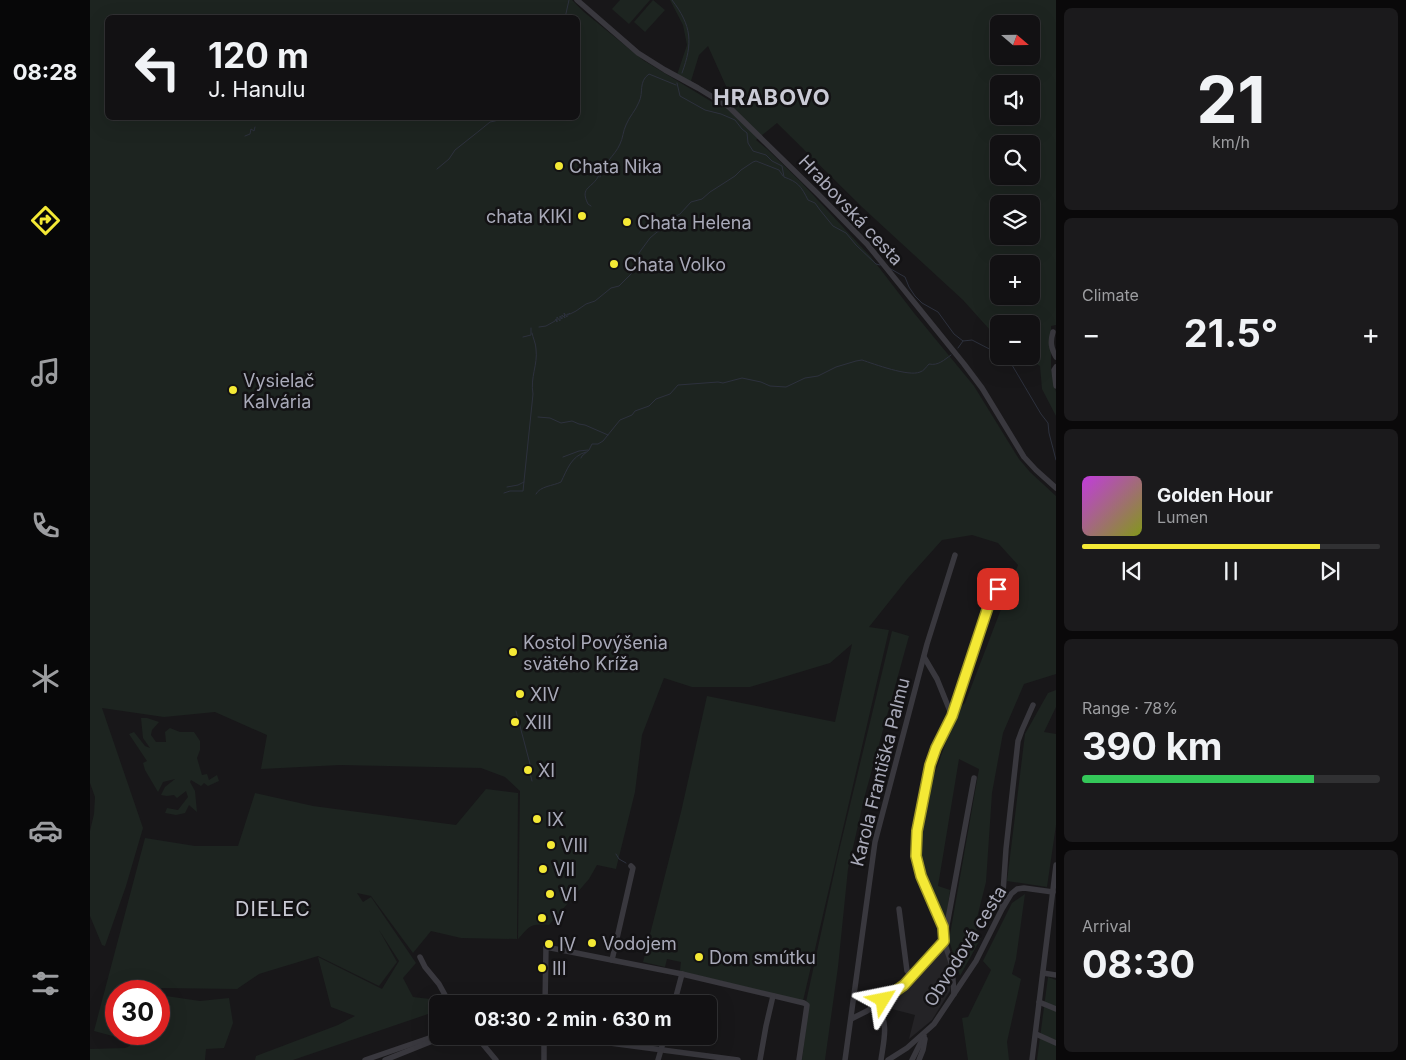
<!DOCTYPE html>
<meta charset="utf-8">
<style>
:root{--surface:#121113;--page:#1b1a1c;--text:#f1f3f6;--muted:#9c9da0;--line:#313133;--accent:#f4e935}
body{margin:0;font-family:Inter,sans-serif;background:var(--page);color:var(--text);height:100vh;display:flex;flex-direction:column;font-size:19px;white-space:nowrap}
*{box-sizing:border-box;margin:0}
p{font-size:16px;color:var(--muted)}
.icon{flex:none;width:28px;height:28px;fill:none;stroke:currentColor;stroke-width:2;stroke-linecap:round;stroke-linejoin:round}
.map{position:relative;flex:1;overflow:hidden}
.details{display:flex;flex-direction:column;gap:8px;padding:8px;background:#0a090a;width:350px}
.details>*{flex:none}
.guide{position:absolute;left:15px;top:15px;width:475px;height:105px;border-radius:8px;box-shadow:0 5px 20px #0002,0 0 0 1px var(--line);background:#121113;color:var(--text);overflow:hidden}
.needle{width:32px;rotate:110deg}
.fabs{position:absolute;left:900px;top:15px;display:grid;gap:10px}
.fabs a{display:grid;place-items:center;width:50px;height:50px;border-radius:8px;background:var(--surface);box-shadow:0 5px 20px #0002,0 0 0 1px var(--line);font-size:25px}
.speed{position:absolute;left:15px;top:980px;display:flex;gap:10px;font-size:25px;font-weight:700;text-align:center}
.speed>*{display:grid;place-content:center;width:65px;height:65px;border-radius:50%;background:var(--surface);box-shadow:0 5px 20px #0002,0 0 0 1px var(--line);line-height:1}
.speed .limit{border:8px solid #d22;background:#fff;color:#111}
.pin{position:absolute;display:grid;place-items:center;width:42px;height:42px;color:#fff;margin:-21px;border-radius:10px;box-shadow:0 2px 8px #0006}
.me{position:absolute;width:55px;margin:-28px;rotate:55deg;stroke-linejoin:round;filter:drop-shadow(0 0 4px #0008)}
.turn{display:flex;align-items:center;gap:18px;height:105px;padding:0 20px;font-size:22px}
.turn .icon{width:65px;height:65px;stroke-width:2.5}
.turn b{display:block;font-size:35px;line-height:42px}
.big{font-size:38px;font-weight:700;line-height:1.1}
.details .widget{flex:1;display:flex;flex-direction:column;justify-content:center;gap:8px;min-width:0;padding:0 18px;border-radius:8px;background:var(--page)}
.details .dial{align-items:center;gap:0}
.dial b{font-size:65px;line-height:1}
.song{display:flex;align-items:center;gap:15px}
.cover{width:60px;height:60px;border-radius:8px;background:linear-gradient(135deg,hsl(290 70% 55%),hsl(70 70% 35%))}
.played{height:5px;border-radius:2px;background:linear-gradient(90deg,var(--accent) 80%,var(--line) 80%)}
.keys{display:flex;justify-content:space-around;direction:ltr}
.heat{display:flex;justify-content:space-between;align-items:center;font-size:28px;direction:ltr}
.charge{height:8px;border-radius:4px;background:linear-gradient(90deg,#34c759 78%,var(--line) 0)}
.trip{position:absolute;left:339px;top:995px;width:288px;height:50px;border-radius:8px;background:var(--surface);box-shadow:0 5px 20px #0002,0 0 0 1px var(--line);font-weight:700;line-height:50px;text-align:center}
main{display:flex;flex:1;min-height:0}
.tabs{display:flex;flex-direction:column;width:90px;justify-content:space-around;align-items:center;background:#070708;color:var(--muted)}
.tabs .icon{width:35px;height:35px}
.tabs .current{color:var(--accent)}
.tabs b{font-size:22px;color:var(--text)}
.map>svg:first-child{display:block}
</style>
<main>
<nav class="tabs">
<b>08:28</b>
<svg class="icon current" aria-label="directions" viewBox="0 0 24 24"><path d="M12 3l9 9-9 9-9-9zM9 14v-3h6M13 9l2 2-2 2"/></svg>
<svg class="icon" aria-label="music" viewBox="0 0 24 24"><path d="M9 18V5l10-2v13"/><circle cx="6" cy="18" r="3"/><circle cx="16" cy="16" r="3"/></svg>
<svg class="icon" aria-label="phone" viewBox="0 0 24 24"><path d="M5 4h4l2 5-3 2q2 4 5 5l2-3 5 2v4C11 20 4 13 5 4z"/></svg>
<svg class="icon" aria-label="climate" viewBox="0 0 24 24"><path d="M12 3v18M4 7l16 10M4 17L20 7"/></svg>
<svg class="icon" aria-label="car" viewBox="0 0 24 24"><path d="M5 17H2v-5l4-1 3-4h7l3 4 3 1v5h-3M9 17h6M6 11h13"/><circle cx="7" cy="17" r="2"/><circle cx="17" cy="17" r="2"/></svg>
<svg class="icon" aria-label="filters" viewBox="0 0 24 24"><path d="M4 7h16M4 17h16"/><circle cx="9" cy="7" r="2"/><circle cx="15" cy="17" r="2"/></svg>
</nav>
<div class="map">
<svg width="966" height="1060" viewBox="0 0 966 1060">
<rect width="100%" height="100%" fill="#181719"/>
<!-- built -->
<polygon fill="#242326" points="854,947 860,970 860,991 842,1020 819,1039 825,1015 802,1009 804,1001 801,1000 830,973"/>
<!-- green -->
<g fill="#1d2420" fill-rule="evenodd">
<path d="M0,0h482l12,12 59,48 79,48 8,-13 -22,-49 -9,9 -8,26 29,17 -43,-23 10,-30 -4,-20 -13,-25h386v325l-5,1v43l5,23v24l-14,-27 -2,-23 -16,-10h7v-32h-32v16l-36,-40 -101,-93 -85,-84 -21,17 11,9 34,33 70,75 43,56 60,73 45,73 11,13 26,24v178l-32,10 -21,49 -11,60 -6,89 -11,44 6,12 -21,38 -11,-36 30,-171 -20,-10 -21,127 12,4 -4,31 -28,-67 15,-76 25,-69 7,-6 53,-138 -20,-22 -26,-8 -30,5 -34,38 -39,49 20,3 -86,371 -123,-30 1,-9 -14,-3 -2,8 -22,-5 38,-150 26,-116 128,26 17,-78 -22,19 -80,24h-58l-28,-9 -22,57 -7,57 -19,77 -19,-4 -8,14 -40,46c-19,-2 -19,1 -31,14l2,-148 -15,-14 -24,-9 -141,-3 -79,4 6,-34 -52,-23 -51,5 -62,-9 41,120 -17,58 -21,60 -3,-1 -12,-29v-85l4,-17 1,-17 -5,-14zM18,18h470v100h-470zM909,24h32v32h-32zM909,84h32v32h-32zM909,144h32v32h-32zM909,204h32v32h-32zM909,264h32v32h-32z"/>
<polygon points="530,0 560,0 539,24 522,9"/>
<polygon points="563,0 575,10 555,32 544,22"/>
<polygon points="802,631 819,636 775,795 758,869 748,967 735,1060 712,1060 719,1003 716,1002 748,855"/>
<polygon points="966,690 966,707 954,732 966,734 966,825 957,887 917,881 935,734 958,693"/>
<polygon points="51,718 57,718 69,722 62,730 61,735 66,742 76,742 75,732 80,728 90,732 104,732 110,741 110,750 107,758 112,775 117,774 119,780 127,775 129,781 118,786 114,783 111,786 101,780 100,782 105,791 107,812 99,805 95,813 86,815 75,813 77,808 88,810 98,797 96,791 87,798 84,795 77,796 71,795 75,787 85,779 73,782 68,792 55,770 53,763 57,761 39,734 44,732 55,746 60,748 53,738"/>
<polygon points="396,789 428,793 427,939 371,938 341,931 323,953 281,896 267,893 273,902 281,897 326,963 313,978 323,997 349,1000 352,1004 348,1004 347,1011 203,1060 165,1060 166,1056 248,1025 265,1016 241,1007 228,957 292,989 309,961 289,930 307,962 289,986 228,956 169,974 147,989 71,988 69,992 26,991 26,1034 48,1034 41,1041 4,1031 55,838 105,846 148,846 165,793 223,806 366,825"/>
<polygon points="935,894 926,959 922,974 931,979 917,1042 919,1060 878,1060 872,1018 878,1017 901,970 893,961 922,903"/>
<polygon points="958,977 966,980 966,1060 947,1060"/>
<path d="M76,996l34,5 29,-3 4,25 -9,25 -18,1 -1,11h-115v-11l35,-1c8,-2 12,-12 21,-14 4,-1 9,0 13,0 0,-13 -3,-28 7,-38z"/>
</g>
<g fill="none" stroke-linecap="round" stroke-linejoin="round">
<!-- stream -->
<g stroke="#2d313d" stroke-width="1">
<path d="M582,0c20,26 21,43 10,73"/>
<polyline points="475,18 479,0"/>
<path d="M587,83l3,13 25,14 16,4 14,6 7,9 5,4 1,10 5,8 13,4 6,6 10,5 2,11c14,5 17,9 24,23l7,3 5,7 13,16 13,7 10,12 20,19 4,1"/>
<polyline points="434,118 435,120"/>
<polyline points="155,136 160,134 161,129 164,131 165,127"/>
<polyline points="347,169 359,159 365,150 389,131 400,122 405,121 412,118"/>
<path d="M510,177c2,-13 15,-21 20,-33 3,-6 3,-13 6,-19 3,-8 10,-15 13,-23 5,-10 -1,-20 10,-28l27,11"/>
<path d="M501,206l-3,-2c-9,-18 5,-15 11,-29"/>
<polyline points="799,268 815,277 819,287 825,296 832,303 848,312 864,334 873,341 882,340 909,354"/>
<polyline points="449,327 456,326 465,321 466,319 467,322 467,317 470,321 470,316 472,319 472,315 475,318 474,313 477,317 477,314 479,315 479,313 480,314 486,311 496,304 505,301 521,288 529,286 547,268 548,265 549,253 560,238 567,232 576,228 584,217 590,214 601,202 612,199 620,192 645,176 651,170 663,162 666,161 689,170 693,176"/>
<polyline points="433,337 441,335 441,328"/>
<polyline points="868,348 873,341"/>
<polyline points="912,356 918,360 922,365 951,414 958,423 959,433 966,460"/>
<polyline points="448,417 460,418 471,423 482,421 489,424 495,425 518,435"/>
<polyline points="473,457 489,451 498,450"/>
<path d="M491,458l1,-2 7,-6 3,-6h6l5,-3 17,-21 12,-5 3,-4 14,-5 7,-7 14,-5 8,-9 40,-3 5,1 19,-5 19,4 9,4 16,1 19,-9 13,-2 18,-9 20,-6 6,-1c12,4 47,17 58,12 4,-1 6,-5 9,-8 9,2 15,-4 22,-9"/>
<polyline points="417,487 428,485 434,482"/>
<path d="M414,493l6,-2h13l10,-97c-3,-17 5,-29 3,-45 0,-5 -3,-11 -4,-16"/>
<path d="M446,494c4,-8 17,-8 25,-12 6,-12 10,-26 25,-30"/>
<polyline points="426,711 440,764 440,773 442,781"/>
<polyline points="526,854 529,859 536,863"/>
</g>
<!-- minor -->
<g stroke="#39383e" stroke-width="5.5">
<polyline points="487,0 548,53 575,70 608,88 639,107 728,194 777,244 874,364 892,388 934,457 946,470 966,488"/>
<path d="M963,332c-3,10 -2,16 3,25"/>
<polyline points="966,367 964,370 966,386"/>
<polyline points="834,657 847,679 862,716"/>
<polyline points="912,907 916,849 928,741 932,730 943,705"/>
<polyline points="809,909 817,971 823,975"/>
<polyline points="330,957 335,967 349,984 360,1004"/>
<polyline points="522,960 543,868 541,866"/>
<polyline points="953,973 966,975"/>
<polyline points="864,994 862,966 854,941 884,778"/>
<polyline points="949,1002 966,1009"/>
<polyline points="455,1004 456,947 592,974 714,1003 717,1005 709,1060"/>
<polyline points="584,1004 592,974"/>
<path d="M787,1004c12,20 7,35 4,56"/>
<polyline points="761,1019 777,1011 806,992 814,985 854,941 853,927 831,876 826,856 827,831 840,765 846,748 862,716 900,601 908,589"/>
<polyline points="946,1034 966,1043"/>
<polyline points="386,1036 406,1060"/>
<polyline points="467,1036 648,1060"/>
<polyline points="275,1060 348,1035"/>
<polyline points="295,1060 355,1036"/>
<polyline points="454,1060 454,1036"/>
<polyline points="568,1060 575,1036"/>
<polyline points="670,1060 676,1026 683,996"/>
<polyline points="755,1060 785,842 837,644 865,555"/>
<polyline points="798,1060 817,1048 844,1024 886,961 912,909 921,894 927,889 934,888 963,892"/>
<polyline points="822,1060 834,1036"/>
<polyline points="829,1060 833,1050 835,1039"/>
<polyline points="942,1060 966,865"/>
</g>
</g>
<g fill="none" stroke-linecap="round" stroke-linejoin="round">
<defs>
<polyline id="route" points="793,1000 814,985 854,941 853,927 831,876 826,856 827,831 840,765 846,748 862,716 900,601 908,589"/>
</defs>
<!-- route casing -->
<use href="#route" stroke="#9f9722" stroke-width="12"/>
<!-- route -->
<use href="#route" stroke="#f4e935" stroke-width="9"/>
</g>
<!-- markers -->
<g fill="#f4e935" stroke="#131214" stroke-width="2">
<circle cx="469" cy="166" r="5"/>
<circle cx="492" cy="216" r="5"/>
<circle cx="537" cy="222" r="5"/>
<circle cx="524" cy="264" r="5"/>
<circle cx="143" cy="390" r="5"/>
<circle cx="423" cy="652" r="5"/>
<circle cx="430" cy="694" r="5"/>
<circle cx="425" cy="722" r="5"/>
<circle cx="438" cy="770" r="5"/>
<circle cx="447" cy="819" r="5"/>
<circle cx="461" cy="845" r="5"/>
<circle cx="453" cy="869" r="5"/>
<circle cx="460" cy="894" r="5"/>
<circle cx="452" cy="918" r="5"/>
<circle cx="502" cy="943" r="5"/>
<circle cx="459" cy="944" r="5"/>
<circle cx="609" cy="957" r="5"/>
<circle cx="452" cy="968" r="5"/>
</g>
<g text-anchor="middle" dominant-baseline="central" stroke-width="5" stroke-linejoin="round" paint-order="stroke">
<!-- poi labels -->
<g font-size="18" fill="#a9aab9" stroke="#131214" text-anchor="start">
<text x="479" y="166">Chata Nika</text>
<text x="482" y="216" text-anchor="end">chata KIKI</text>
<text x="547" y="222">Chata Helena</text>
<text x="534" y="264">Chata Volko</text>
<text x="153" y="380">Vysielač<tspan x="153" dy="21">Kalvária</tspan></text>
<text x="433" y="642">Kostol Povýšenia<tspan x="433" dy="21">svätého Kríža</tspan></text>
<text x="440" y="694">XIV</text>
<text x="435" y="722">XIII</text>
<text x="448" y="770">XI</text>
<text x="457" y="819">IX</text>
<text x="471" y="845">VIII</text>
<text x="463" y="869">VII</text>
<text x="470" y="894">VI</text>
<text x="462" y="918">V</text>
<text x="512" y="943">Vodojem</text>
<text x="469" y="944">IV</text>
<text x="619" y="957">Dom smútku</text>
<text x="462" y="968">III</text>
</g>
<!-- street labels -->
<g font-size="18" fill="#a9aab9" stroke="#131214">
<text transform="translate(761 210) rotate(47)">Hrabovská cesta</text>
<text transform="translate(790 772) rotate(-76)">Karola Františka Palmu</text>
<text transform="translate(875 946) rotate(-58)">Obvodová cesta</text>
</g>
<!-- quarter labels -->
<g font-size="20" letter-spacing="1" fill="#cacad5" stroke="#131214">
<text x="183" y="909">DIELEC</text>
</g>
<!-- district labels -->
<g font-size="22" font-weight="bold" letter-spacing="1" fill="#cacad5" stroke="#131214">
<text x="682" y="97">HRABOVO</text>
</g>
</g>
</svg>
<div class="fabs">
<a><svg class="needle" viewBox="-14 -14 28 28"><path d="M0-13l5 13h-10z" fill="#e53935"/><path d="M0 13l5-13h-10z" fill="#9c9da0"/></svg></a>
<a><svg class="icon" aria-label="sound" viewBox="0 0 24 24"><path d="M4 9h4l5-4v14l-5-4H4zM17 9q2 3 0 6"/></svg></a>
<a><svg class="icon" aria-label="search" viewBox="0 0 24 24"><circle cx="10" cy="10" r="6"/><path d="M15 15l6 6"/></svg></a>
<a><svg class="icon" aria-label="layers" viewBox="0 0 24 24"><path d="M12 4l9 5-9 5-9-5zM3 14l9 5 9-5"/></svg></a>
<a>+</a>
<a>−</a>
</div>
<div class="speed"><div class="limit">30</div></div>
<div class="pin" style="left:908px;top:589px;background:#d93025"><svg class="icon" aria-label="arrive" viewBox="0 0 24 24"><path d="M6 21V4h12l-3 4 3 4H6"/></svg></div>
<svg class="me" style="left:793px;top:1000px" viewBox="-20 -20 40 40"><path d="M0-17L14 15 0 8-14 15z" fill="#f4e935" stroke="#fff" stroke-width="4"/></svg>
<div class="trip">08:30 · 2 min · 630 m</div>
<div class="guide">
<div class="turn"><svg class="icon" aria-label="left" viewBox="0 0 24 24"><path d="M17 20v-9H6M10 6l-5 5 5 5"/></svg><div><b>120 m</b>J. Hanulu</div></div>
</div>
</div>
<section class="details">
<div class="widget dial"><b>21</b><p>km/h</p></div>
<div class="widget"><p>Climate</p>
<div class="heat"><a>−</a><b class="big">21.5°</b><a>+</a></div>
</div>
<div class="widget">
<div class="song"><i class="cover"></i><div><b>Golden Hour</b><p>Lumen</p></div></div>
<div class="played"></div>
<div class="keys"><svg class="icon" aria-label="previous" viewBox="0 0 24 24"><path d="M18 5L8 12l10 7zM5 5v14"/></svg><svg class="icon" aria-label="pause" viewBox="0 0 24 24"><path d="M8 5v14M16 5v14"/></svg><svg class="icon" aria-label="next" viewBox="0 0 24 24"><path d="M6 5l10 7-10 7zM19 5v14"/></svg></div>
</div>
<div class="widget"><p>Range · 78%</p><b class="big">390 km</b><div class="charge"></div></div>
<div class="widget"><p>Arrival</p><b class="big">08:30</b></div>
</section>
</main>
